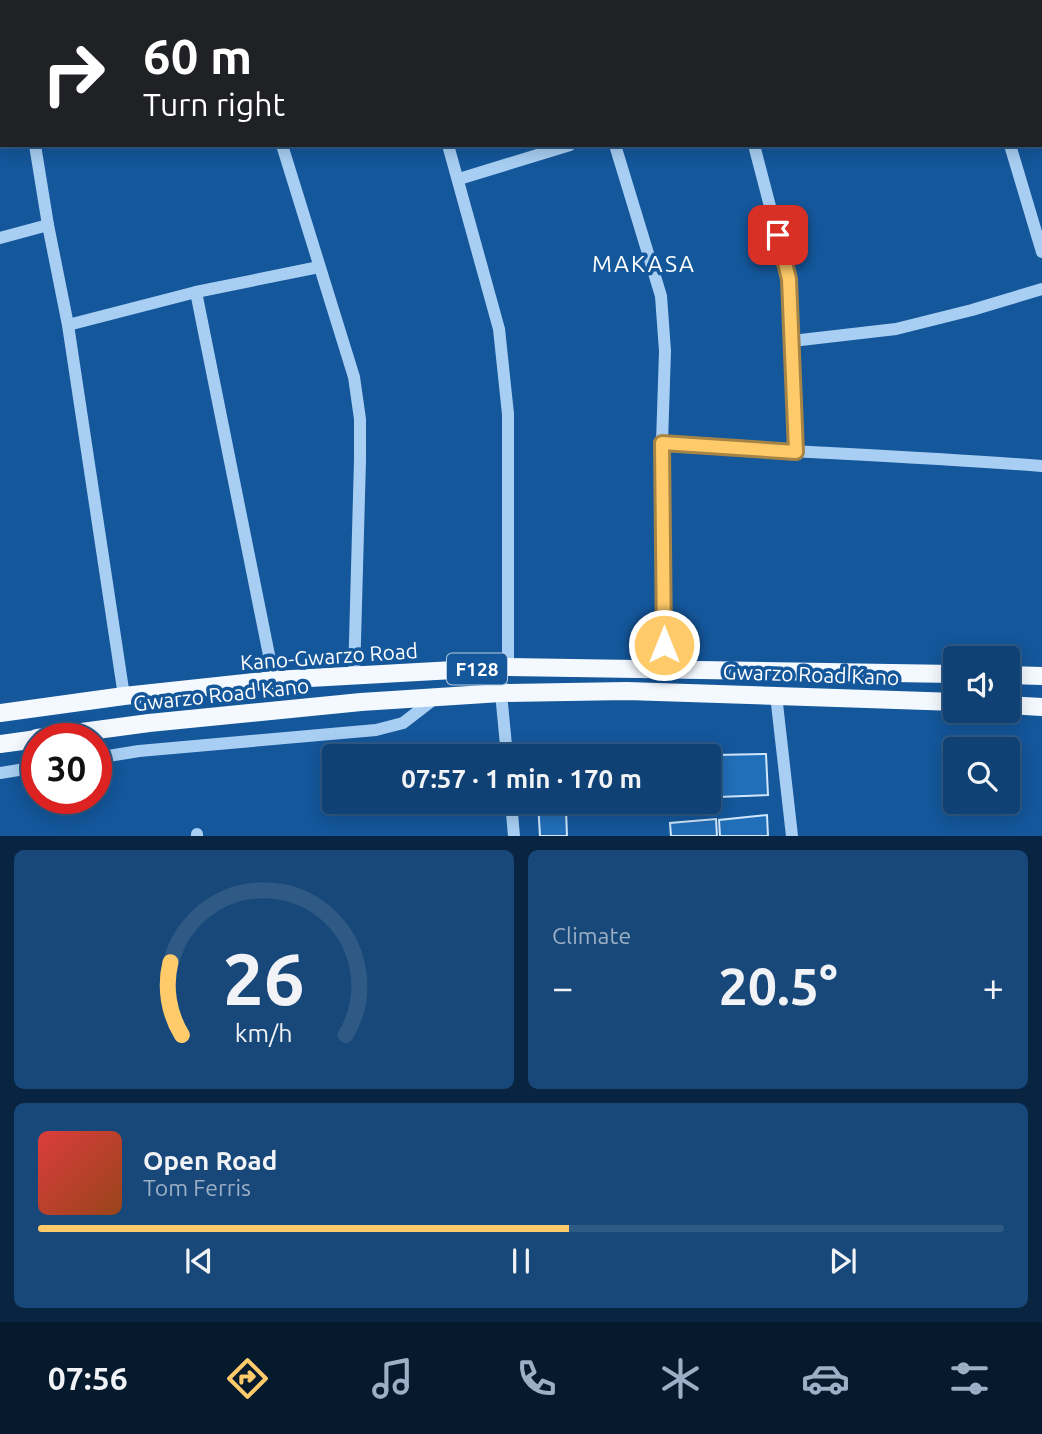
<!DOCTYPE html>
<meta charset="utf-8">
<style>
:root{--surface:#0f4174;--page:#184879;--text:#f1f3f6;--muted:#9bafc5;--line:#2f5a86;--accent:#ffcb6a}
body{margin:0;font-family:Ubuntu,sans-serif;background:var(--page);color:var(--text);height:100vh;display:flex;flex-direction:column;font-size:26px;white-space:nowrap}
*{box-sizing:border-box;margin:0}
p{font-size:23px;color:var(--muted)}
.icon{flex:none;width:38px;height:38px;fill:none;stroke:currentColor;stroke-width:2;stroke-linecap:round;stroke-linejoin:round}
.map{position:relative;height:836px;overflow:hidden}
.side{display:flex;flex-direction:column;gap:14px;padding:14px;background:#082440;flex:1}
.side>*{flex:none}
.hud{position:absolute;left:0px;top:0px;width:1043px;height:147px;box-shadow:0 4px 18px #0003,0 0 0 2px var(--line);background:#202124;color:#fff;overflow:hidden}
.tools{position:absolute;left:943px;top:646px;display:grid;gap:14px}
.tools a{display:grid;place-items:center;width:77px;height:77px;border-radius:7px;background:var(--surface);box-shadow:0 4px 18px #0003,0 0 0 2px var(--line);font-size:35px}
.speed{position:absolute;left:21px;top:723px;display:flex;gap:14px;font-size:35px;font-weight:700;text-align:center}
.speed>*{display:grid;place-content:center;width:91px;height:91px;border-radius:50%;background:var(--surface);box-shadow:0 4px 18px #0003,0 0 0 2px var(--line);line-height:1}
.speed .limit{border:10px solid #d22;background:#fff;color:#111}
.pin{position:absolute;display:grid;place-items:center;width:60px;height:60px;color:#fff;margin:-30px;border-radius:14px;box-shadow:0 4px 10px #0006}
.me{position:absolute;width:77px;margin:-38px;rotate:0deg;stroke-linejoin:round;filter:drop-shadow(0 0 5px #0008)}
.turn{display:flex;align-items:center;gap:24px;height:147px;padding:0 28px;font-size:32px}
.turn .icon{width:91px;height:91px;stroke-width:2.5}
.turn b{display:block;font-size:49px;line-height:60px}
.big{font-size:52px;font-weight:600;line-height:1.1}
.side .tile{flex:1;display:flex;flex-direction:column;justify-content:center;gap:10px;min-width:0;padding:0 24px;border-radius:10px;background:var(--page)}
.side .dial{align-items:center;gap:0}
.dial svg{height:182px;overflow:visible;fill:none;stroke:var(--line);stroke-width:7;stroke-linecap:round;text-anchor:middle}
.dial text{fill:var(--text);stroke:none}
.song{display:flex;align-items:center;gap:21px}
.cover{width:84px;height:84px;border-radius:10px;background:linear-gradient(135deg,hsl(0 70% 55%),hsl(20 70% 35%))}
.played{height:7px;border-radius:4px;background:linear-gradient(90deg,var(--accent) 55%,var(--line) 55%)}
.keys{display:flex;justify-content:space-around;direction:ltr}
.heat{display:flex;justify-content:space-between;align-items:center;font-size:38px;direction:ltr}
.side .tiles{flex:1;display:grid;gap:14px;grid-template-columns:1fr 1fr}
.tile:last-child{grid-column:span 2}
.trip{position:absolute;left:322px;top:744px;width:399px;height:70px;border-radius:7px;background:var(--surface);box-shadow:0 4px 18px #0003,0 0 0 2px var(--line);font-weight:600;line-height:70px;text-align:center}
.tab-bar{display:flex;height:112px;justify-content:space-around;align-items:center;background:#061a2e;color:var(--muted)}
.tab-bar .icon{width:49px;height:49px}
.tab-bar .selected{color:var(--accent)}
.tab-bar b{font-size:32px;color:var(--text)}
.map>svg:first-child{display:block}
</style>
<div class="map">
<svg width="1042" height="836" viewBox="0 0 1042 836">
<rect width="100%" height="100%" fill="#14579b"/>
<!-- building -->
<g fill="#226fb9" stroke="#d0e7fd" stroke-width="2">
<polygon points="766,754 768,795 718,797 716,755"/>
<polygon points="701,756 712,756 714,797 709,798 709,756"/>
<polygon points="538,802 577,802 577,809 566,810 567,836 540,836"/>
<polygon points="767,815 768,836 720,836 719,820"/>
<polygon points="716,819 717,836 671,836 670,823"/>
</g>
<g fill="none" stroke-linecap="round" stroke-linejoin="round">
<!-- minor -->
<g stroke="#a8cff3" stroke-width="12">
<polyline points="400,0 401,2"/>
<polyline points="263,2 268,0"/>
<polyline points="516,2 521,0"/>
<polyline points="1026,2 1031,0"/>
<polyline points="0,93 2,93"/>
<polyline points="35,145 48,225 68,325 124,696"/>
<polyline points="282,145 354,377 360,419 360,460 354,677"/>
<polyline points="448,145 499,329 508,414 508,667"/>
<polyline points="615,145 661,296 665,351 662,443 664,670"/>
<polyline points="754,145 789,279 795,452"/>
<polyline points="1010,145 1042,252"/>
<polyline points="459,179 570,145"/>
<polyline points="0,238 48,225"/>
<polyline points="196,292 274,680"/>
<polyline points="68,325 196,292 319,267"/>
<polyline points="792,341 896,329 972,310 1042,289"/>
<path d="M662,443c127,9 253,13 380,23"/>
<polyline points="501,693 507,756"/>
<polyline points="776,695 792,836"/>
<polyline points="96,758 139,751 376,730 403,723 438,696"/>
<polyline points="0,773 37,767"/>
<polyline points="511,802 514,836"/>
<polyline points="197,834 197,836"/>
</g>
<!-- major -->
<g stroke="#f4f9ff" stroke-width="18">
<polyline points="1008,675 1042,676"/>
<polyline points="1008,705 1042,707"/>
<polyline points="0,713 124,696 274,680 508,667 956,674"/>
<polyline points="37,738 149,723 361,702 501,693 627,691 956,702"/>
<polyline points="0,744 37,739"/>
</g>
</g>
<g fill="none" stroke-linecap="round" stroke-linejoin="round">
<defs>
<polyline id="route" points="664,645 662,443 796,452 789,279 778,235"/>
</defs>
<!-- route casing -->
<use href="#route" stroke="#a68445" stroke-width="18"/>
<!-- route -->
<use href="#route" stroke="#ffcb6a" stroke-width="12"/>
</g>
<g text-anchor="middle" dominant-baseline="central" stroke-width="7" stroke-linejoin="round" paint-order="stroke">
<!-- shield labels -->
<rect fill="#14579b" stroke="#b8cde1" stroke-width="2" x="447" y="653.5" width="60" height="31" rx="5"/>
<g font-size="19" font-weight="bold" fill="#fff">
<text x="477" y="669">F128</text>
</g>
<!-- street labels -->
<g font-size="21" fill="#fff" stroke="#14579b">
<text transform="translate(329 656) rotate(-4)">Kano-Gwarzo Road</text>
<text transform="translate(811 674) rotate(2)">Gwarzo Road Kano</text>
<text transform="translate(221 694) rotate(-6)">Gwarzo Road Kano</text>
</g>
<!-- neighbourhood labels -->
<g font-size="23" letter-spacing="2" fill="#fff" stroke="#14579b">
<text x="644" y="263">MAKASA</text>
</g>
</g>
</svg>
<div class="tools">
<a><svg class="icon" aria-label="sound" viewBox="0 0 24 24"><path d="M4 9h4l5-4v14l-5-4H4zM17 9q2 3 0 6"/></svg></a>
<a><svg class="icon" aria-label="search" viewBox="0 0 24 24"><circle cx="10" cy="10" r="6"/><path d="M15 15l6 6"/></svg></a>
</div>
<div class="speed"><div class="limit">30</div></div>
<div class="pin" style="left:778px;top:235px;background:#d93025"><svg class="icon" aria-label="arrive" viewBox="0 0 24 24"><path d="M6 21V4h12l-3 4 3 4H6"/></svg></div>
<svg class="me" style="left:664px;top:645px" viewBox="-20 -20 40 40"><circle r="17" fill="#ffcb6a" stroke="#fff" stroke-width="3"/><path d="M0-11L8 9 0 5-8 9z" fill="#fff"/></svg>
<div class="trip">07:57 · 1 min · 170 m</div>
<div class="hud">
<div class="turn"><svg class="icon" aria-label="right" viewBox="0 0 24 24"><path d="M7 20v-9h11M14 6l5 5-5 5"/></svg><div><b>60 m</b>Turn right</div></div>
</div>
</div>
<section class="side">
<div class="tiles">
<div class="tile dial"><svg viewBox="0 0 100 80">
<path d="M14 69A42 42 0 1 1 86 69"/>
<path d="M14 69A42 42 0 0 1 9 37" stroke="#ffcb6a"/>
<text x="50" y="56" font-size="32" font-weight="700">26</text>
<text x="50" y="72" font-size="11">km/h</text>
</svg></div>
<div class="tile"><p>Climate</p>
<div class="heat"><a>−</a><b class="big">20.5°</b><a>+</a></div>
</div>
<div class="tile">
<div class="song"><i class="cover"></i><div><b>Open Road</b><p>Tom Ferris</p></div></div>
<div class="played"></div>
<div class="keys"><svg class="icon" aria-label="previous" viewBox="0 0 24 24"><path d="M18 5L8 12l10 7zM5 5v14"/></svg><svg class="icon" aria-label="pause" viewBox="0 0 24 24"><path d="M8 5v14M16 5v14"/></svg><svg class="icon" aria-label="next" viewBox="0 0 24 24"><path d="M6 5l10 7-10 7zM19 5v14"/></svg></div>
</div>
</div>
</section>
<nav class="tab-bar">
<b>07:56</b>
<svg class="icon selected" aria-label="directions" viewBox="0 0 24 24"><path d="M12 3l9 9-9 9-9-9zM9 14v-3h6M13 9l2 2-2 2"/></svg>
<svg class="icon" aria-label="music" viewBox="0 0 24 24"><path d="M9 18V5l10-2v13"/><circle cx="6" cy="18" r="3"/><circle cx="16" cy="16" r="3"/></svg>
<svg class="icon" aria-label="phone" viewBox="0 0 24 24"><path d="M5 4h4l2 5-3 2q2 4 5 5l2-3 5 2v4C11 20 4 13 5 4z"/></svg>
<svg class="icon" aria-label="climate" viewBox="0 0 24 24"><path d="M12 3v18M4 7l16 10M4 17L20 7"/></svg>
<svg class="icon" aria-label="car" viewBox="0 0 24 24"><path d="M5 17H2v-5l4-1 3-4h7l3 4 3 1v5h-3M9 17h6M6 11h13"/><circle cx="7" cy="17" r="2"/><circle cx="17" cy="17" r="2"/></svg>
<svg class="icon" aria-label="filters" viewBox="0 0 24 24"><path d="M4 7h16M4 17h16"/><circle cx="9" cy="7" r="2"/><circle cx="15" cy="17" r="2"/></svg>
</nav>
